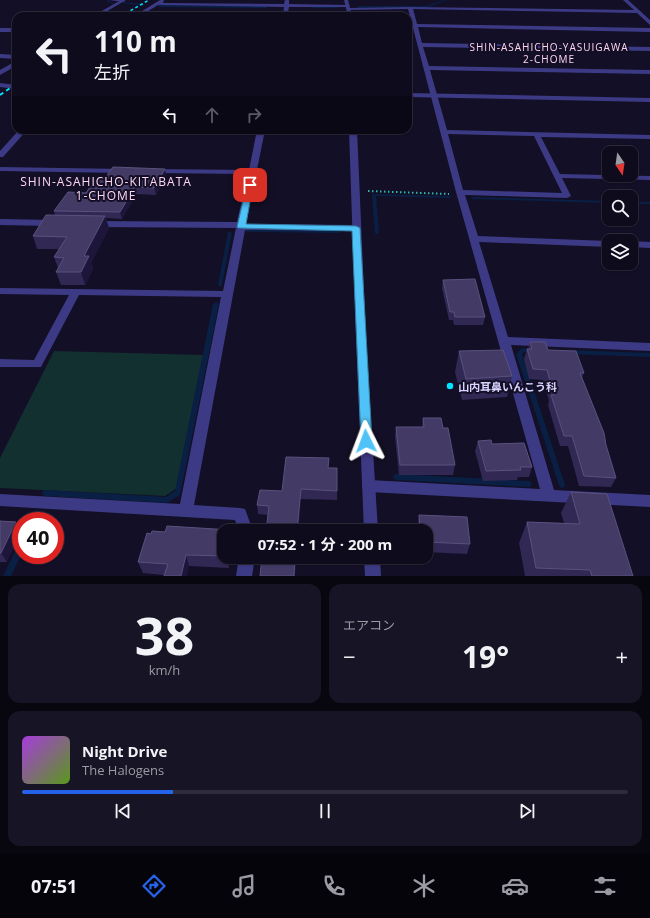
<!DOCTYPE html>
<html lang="ja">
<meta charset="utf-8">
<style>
:root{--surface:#0e0b1c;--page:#171425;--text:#f1f3f6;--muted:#9b9ba3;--line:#2e2b3b;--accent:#2563eb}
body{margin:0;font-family:"Open Sans","Noto Sans JP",sans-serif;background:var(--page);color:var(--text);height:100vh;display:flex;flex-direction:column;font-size:15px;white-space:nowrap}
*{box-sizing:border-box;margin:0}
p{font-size:13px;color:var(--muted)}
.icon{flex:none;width:22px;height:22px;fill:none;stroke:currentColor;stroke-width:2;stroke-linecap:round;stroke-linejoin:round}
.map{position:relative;height:576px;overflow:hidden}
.sheet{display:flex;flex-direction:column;gap:8px;padding:8px;background:#08060f;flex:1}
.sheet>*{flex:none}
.guide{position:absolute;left:12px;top:12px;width:400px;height:122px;border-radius:12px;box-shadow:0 1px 3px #0004,0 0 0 1px var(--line);background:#0e0b1c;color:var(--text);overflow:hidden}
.needle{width:26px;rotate:167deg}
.controls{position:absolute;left:602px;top:146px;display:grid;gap:8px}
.controls a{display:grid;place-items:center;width:36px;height:36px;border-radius:8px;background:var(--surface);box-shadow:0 1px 3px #0004,0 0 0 1px var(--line);font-size:20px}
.speed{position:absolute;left:12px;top:512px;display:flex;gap:8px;font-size:20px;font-weight:700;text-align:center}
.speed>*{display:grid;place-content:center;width:52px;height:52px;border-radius:50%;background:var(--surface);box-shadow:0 1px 3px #0004,0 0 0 1px var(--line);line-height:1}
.speed .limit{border:6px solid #d22;background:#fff;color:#111}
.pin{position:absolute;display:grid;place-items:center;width:34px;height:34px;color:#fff;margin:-17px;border-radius:8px;box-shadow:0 2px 6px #0006}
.me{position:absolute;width:44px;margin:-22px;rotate:357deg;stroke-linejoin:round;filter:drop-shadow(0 0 3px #0008)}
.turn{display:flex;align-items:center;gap:14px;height:84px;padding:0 16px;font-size:18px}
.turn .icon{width:52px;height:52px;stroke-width:2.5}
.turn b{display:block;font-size:28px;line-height:34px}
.lanes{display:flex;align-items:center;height:38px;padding:0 16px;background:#0003;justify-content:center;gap:20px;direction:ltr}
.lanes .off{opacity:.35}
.big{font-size:30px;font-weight:700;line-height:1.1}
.sheet .card{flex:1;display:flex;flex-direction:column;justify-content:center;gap:6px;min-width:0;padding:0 14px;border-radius:12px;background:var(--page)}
.sheet .dial{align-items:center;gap:0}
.dial b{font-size:52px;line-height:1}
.song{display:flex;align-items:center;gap:12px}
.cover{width:48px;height:48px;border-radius:6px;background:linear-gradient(135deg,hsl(280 70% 55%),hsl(90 70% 35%))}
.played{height:4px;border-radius:2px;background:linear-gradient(90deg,var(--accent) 25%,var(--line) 25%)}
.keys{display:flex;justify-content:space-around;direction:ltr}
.heat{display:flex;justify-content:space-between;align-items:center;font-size:22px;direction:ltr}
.sheet .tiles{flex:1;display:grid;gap:8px;grid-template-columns:1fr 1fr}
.card:last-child{grid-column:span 2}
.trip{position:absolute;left:217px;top:524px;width:216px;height:40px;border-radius:12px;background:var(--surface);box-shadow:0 1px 3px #0004,0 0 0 1px var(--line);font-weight:700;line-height:40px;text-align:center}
.tabs{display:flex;height:64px;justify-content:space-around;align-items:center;background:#06040b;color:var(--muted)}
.tabs .icon{width:28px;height:28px}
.tabs .selected{color:var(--accent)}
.tabs b{font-size:18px;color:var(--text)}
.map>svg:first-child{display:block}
</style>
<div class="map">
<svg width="650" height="576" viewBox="0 0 650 576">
<rect width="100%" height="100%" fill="#130f26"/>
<!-- green -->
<polygon fill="#12302f" points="54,351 203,355 177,488 165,496 0,488 0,458"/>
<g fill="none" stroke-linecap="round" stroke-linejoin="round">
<!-- stream -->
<g fill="#0a1f44" fill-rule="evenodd">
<polygon points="108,0 110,0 109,2 114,3 113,4 107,2"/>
<polygon points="444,0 447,0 426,8 358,8 357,7 358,6 426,6"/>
<polygon points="122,2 144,4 145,5 144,6 121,3"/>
<polygon points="159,5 266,6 267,7 266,8 158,7"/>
<polygon points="313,6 338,6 339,7 338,8 312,8"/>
<polygon points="373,194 450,196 452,197 450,198 376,196 379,233 377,234 375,233 372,195"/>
<polygon points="472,197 609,201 609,203 473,199 471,198"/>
<rect x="631" y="202" width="19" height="2"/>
<polygon points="245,230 339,231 341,232 339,233 247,232 245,231"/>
<polygon points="228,232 230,232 232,233 222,285 220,287 218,285"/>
<polygon points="216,302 219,304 180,495 167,503 45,496 43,495 42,493 43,491 45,490 166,497 175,491 213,304"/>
<polygon points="523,348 533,349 534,350 533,351 524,352 522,354 565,485 564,487 562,488 560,487 559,485 516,354 521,349"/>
<polygon points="569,350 650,353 650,357 569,354 567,353 566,352 567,351"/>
<polygon points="396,474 529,481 531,482 532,484 531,486 529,487 396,480 394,479 393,477 394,475"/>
<polygon points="37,510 40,511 41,513 37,521 29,521 34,511"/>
<polygon points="21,543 21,555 11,576 3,576 18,545"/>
</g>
<!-- path -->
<polyline stroke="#2fb8b0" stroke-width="2" stroke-dasharray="1.5 2.5" stroke-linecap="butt" points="368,191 449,194"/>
<!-- minor -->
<g fill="#3d3a85" fill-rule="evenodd">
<polygon points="109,0 125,0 125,1 123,2"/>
<polygon points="160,0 164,0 163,3 284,4 285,0 289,0 289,4 348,5 350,6 348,7 289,7 287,16 283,16 284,7 158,5 140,16 134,16"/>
<path d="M623,0h5l22,20v5l-13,-12 -224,-4 4,15 233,4v4l-232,-5 4,16 228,4v4l-227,-4 6,19 221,4v4l-220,-4 17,60 203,5v4l-109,-2 19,37 90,2v4l-88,-2 9,18 -4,2 -102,-3 13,41 131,5v6l-130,-5 29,95 142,6v8l-139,-6 43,145 96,5v12l-281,-15 -5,-2 -2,-4 2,-4 5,-2 171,9 -84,-297 -48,-183 -59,1 -2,-1 2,-1 61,-1 224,3zM448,134l86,2 28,57 -99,-3z"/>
<rect x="0" y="28" width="16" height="4"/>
<polygon points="0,54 16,55 16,59 0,58"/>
<polygon points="0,83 16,85 16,89 0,87"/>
<polygon points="257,130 265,130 246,224 356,225 360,228 356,231 245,230 194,505 240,508 245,509 253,531 239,531 235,520 0,506 0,494 180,504 221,297 79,295 41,367 0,367 0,359 34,360 69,295 0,294 0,288 223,291 236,228 94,227 90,224 94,221 237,222 248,174 152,173 148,171 152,169 249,170"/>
<polygon points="0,167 124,169 128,171 124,173 0,171"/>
<polygon points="0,219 54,220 58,223 54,226 0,225"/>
<polygon points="631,241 650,242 650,248 631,247"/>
<polygon points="239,557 255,557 252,576 236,576"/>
</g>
<!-- tertiary -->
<g fill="#3d3a85" fill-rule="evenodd">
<polygon points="121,0 126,0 99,16 93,16"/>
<polygon points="344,0 348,0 352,16 348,16"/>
<polygon points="16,61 16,66 0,75 0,70"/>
<polygon points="408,93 650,98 650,102 408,97"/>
<polygon points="19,130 27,130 3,157 0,157 0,151"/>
<polygon points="349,130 357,130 366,337 378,531 364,531 356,337"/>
<polygon points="364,557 380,557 381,576 365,576"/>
</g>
<!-- rail-far1 -->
<polyline stroke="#00e5ff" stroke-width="1.5" stroke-dasharray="3 2.5" stroke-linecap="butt" points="121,16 149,0"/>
<!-- rail -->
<polyline stroke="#00e5ff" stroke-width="2" stroke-dasharray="4 3.5" stroke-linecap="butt" points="0,95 16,84"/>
</g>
<!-- wall -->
<g fill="#312854">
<polygon points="166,175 156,195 136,194 122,219 106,218 109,228 91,263 93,269 85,285 61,285 56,272 58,268 54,257 59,249 37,249 33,236 55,215 54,211 86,193 105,178"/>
<polygon points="443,280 485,317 483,325 454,325 453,320 449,320 442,288"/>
<polygon points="530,342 548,350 584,373 582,377 616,478 611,487 579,486 568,446 560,446 548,405 549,401 543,380 529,379 524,359 527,349 528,349"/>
<polygon points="459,351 512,376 507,397 462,400 455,372"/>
<polygon points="423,418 443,428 455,465 453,475 399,475 395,437 396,427 422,427"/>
<polygon points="478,441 492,444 532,467 529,477 518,477 517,480 483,481 475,451"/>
<polygon points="329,468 337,468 337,500 301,499 268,515 258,514 257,505"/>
<polygon points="571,492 633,576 525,576 519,543 527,522 564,523 561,513"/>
<polygon points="419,515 470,544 467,554 426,552 426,531 418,531 418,525"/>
<polygon points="0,521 7,562 0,562"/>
<polygon points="224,531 224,557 230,557 229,568 189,566 164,575 143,573 138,562 151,534 165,532"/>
</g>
<!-- shaded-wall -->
<g fill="#1d163a">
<polygon points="165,169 166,175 156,195 154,188"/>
<polygon points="135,187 136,194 122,219 120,212"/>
<polygon points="105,216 109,228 91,263 93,269 85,285 81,272 84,256"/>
<polygon points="301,489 301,499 299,531 297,531"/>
<polygon points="16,522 21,531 21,533 7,562 1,553"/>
<polygon points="186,555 189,566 187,576 181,576"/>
<polygon points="227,557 230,557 229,568"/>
<polygon points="295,557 297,557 295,576 294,576"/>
</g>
<!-- building -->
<g fill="#433a66" stroke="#5a527e">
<polygon points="113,167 165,169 154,188 135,187 120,212 54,211 68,192 86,193 97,177 105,178"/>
<polygon points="46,215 105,216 84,256 89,256 81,272 56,272 64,258 54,257 67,237 33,236"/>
<polygon points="475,279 485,317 455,317 454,312 450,312 443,280"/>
<polygon points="530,342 545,342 548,350 576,351 584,373 580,373 604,433 606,445 616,478 584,476 572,436 564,436 551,395 554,395 547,370 533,369 527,349 532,349"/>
<polygon points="503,350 512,376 466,379 459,351"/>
<polygon points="423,418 441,418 443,428 448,428 455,465 400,465 396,427 424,427"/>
<polygon points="491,440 492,444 524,443 532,467 520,467 521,470 486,471 478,441"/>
<polygon points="286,457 329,458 328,468 337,468 337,491 301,489 297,531 266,531 269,506 257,505 260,490 282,491"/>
<polygon points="571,492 607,494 633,576 592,576 590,570 536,568 527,522 580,524"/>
<polygon points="419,515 467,517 470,544 426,542 426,531 420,531"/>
<polygon points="0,521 16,522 1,553 0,553"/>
<polygon points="167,526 231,530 231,531 224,531 224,556 186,555 181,576 164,576 168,564 138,562 147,533 151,534 152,531 165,532"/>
<polygon points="262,557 295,557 294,576 260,576"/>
</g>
<!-- route -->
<polygon fill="#4fc3f7" stroke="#337fa1" points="247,184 253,185 246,224 356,226 360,228 372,441 371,445 366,446 362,445 361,441 352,231 238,228 237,227"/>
<!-- markers -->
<circle fill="#00e5ff" stroke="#130f26" stroke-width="1.5" cx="450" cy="386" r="4"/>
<g text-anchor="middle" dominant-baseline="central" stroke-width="4" stroke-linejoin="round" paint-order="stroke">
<!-- far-neighbourhood labels -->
<g font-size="10" letter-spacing="1" fill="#ffd6f0" stroke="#130f26">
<text x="549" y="47">SHIN-ASAHICHO-YASUIGAWA<tspan x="549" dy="12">2-CHOME</tspan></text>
</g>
<!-- poi labels -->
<g font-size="11" font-weight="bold" fill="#d9d4ff" stroke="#130f26" text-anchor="start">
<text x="458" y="386">山内耳鼻いんこう科</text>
</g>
<!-- neighbourhood labels -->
<g font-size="12" letter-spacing="1" fill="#ffd6f0" stroke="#130f26">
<text x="106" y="181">SHIN-ASAHICHO-KITABATA<tspan x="106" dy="14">1-CHOME</tspan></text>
</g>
</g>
</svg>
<div class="controls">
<a><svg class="needle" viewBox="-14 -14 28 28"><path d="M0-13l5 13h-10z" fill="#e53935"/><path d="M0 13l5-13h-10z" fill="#9b9ba3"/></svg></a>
<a><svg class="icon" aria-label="search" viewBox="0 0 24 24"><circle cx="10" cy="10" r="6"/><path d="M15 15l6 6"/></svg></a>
<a><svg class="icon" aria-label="layers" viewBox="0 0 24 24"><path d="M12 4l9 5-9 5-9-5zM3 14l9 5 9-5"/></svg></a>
</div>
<div class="speed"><div class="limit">40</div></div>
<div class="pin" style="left:250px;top:185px;background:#d93025"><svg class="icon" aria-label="arrive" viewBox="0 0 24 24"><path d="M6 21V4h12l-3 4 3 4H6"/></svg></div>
<svg class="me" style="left:366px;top:441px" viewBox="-20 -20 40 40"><path d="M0-17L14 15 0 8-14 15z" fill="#4fc3f7" stroke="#fff" stroke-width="4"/></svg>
<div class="trip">07:52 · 1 分 · 200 m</div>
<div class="guide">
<div class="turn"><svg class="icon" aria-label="left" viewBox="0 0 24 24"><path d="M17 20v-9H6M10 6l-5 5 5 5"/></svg><div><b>110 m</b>左折</div></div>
<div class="lanes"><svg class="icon" aria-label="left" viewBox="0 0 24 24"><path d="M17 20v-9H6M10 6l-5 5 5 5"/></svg><svg class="icon off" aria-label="ahead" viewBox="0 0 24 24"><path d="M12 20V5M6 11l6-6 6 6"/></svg><svg class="icon off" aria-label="right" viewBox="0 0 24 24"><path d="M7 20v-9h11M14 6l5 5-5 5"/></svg></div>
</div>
</div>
<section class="sheet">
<div class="tiles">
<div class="card dial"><b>38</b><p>km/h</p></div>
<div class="card"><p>エアコン</p>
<div class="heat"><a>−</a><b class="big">19°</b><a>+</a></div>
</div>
<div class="card">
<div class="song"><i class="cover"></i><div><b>Night Drive</b><p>The Halogens</p></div></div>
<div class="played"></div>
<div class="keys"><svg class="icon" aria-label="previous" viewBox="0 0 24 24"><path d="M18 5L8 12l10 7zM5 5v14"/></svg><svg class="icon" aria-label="pause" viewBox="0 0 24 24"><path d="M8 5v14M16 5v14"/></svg><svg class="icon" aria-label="next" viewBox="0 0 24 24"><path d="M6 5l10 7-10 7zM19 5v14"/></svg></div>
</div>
</div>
</section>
<nav class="tabs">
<b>07:51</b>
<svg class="icon selected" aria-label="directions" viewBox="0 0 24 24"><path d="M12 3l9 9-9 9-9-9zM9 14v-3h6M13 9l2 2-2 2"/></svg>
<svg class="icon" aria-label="music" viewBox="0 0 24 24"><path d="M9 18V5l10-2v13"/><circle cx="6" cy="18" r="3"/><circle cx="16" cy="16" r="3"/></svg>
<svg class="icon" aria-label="phone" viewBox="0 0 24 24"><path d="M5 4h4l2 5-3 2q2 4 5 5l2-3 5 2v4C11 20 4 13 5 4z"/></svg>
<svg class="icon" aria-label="climate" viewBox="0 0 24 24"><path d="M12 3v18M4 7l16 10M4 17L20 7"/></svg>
<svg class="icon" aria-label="car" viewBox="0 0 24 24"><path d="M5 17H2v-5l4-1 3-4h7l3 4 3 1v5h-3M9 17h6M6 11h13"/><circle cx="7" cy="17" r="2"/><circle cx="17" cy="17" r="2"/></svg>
<svg class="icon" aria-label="filters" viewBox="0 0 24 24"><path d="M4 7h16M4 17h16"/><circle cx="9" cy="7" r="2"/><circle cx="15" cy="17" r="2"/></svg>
</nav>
